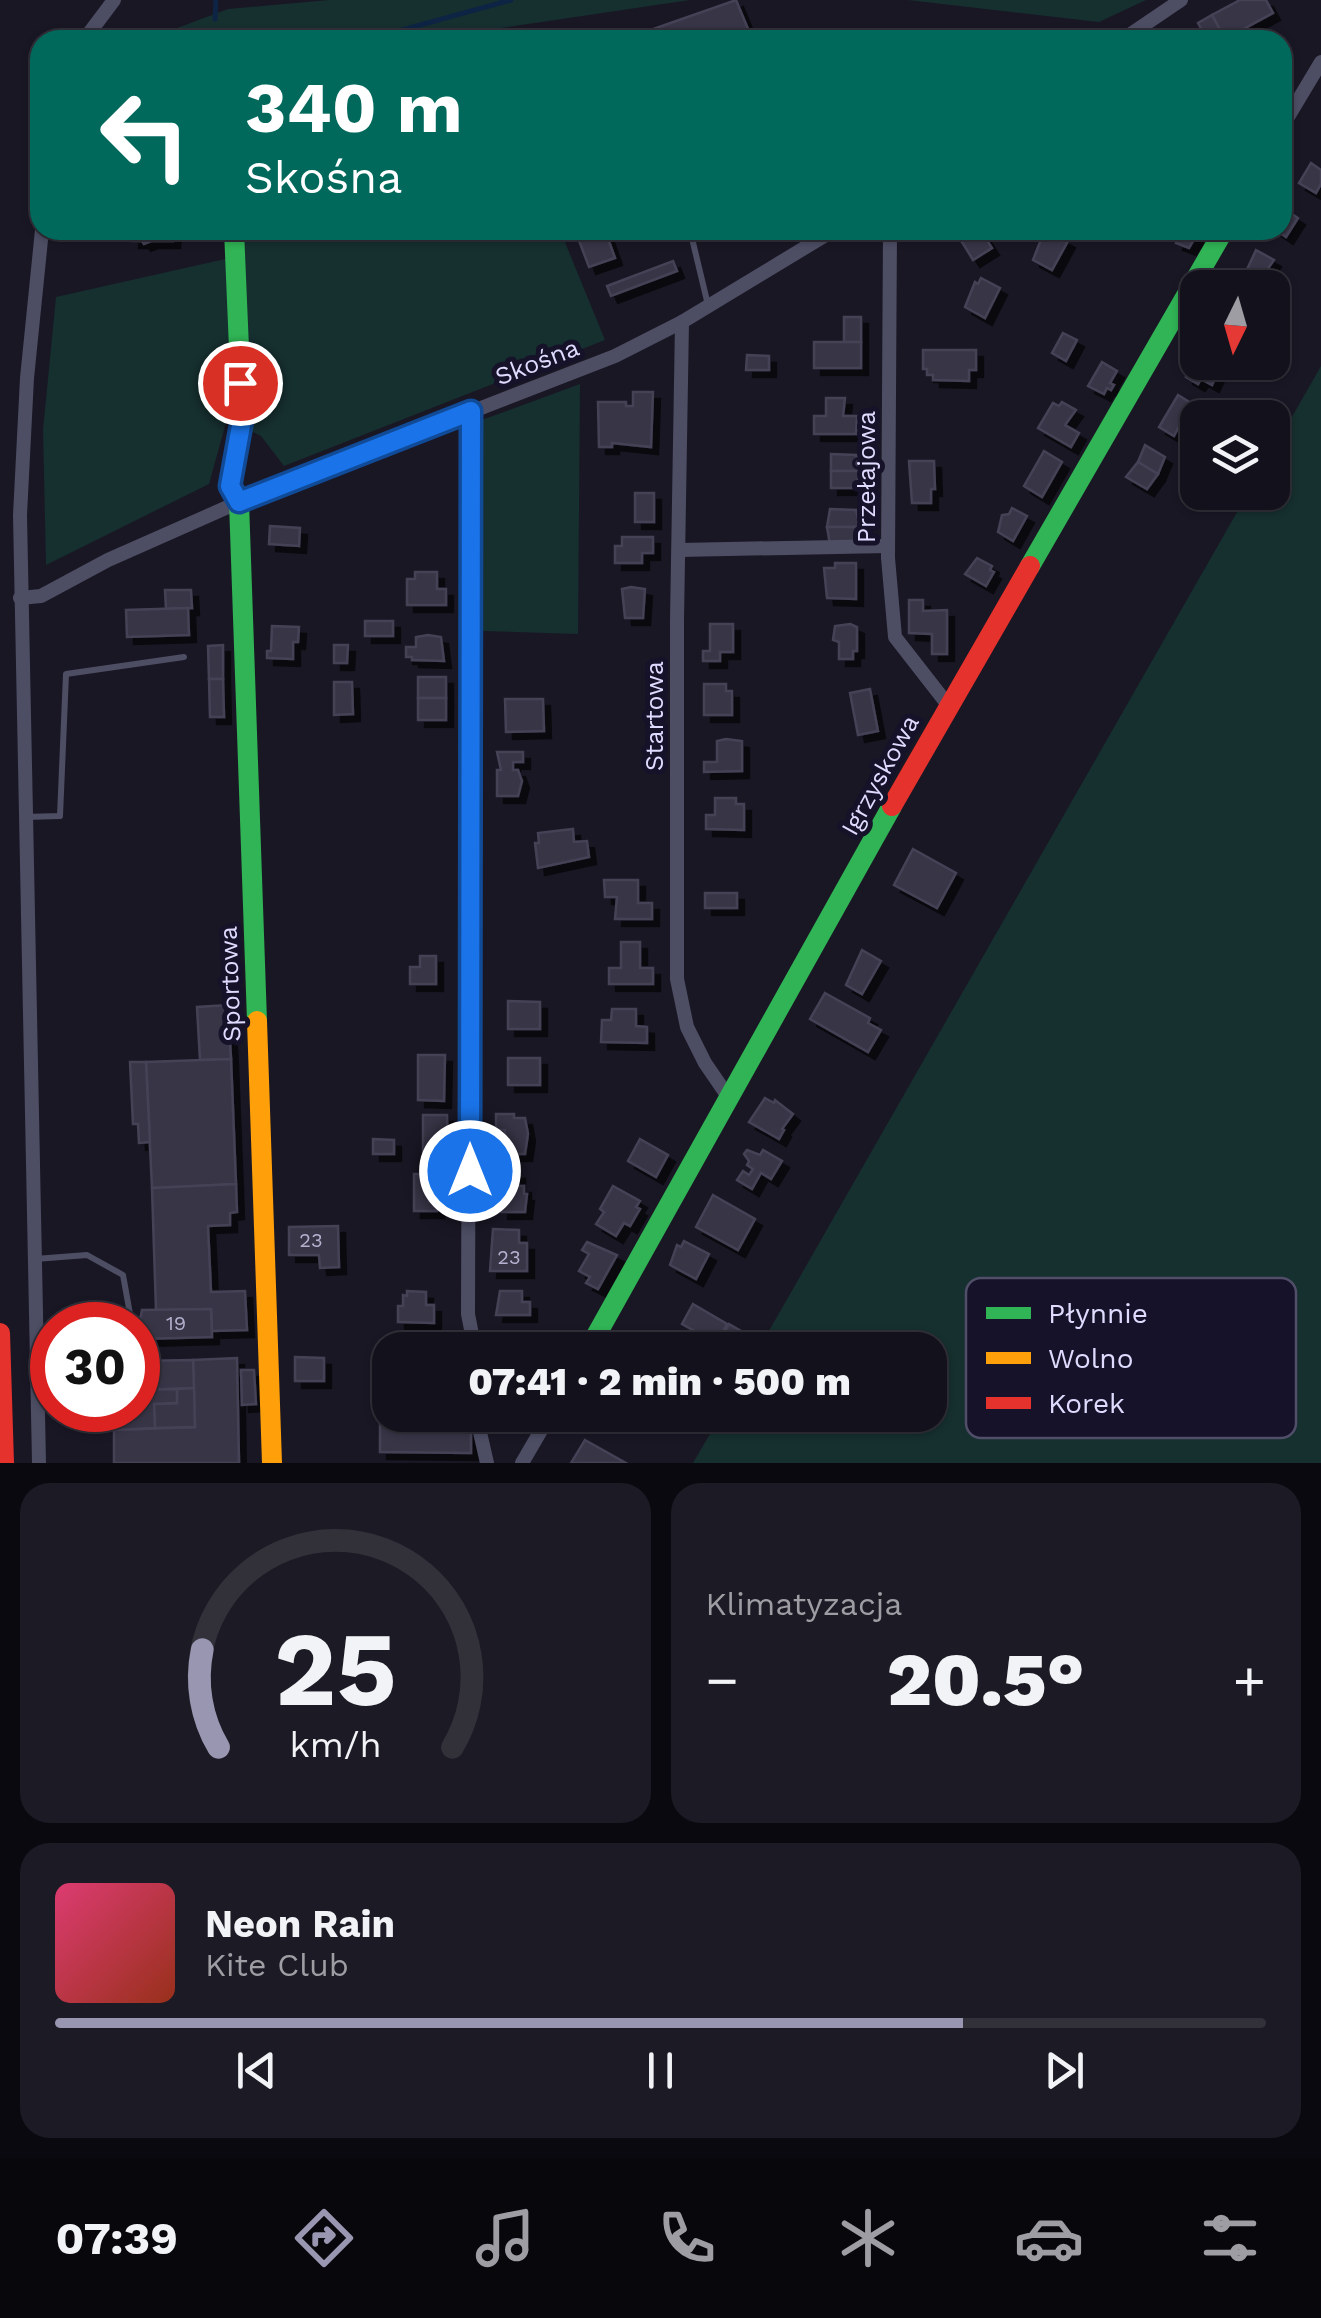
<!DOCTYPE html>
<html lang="pl">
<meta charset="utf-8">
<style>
:root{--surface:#13111b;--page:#1c1a24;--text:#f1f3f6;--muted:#9d9da3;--line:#32313a;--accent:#9996b2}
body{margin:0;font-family:"Work Sans",sans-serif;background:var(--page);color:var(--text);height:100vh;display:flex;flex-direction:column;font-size:38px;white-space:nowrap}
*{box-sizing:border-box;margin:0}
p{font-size:32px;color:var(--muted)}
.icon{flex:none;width:55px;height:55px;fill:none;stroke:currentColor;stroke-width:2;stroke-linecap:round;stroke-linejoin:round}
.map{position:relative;height:1463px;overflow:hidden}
.drawer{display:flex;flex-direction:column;gap:20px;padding:20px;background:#0a090f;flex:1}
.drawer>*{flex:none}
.guide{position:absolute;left:30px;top:30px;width:1262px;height:210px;border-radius:30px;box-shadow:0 2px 8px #0004,0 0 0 2px var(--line);background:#00695c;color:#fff;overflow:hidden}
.needle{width:65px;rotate:185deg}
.tools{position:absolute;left:1180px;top:270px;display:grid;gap:20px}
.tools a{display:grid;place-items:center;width:110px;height:110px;border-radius:20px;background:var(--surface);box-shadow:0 2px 8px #0004,0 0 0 2px var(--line);font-size:50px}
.speed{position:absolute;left:30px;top:1302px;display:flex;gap:20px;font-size:50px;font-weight:700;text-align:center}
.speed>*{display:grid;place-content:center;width:130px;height:130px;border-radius:50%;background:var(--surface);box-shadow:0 2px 8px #0004,0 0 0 2px var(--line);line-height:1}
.speed .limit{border:15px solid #d22;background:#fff;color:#111}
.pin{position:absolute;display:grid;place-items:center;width:85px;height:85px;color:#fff;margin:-42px;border:5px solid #fff;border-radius:50%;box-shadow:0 2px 10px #0007}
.me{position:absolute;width:110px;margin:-55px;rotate:0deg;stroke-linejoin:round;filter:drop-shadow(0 0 8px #0008)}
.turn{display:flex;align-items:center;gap:35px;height:210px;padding:0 50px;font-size:45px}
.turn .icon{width:130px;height:130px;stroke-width:2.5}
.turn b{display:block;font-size:70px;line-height:85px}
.big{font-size:75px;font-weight:800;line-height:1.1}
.drawer .widget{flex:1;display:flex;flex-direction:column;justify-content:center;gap:15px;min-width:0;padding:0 35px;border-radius:30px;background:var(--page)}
.drawer .dial{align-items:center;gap:0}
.dial svg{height:260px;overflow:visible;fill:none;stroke:var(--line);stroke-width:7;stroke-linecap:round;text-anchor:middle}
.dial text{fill:var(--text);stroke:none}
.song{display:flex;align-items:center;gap:30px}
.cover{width:120px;height:120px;border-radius:15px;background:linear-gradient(135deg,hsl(340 70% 55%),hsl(10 70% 35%))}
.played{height:10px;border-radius:5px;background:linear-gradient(90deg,var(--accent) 75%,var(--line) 75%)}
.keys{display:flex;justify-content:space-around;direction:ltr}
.heat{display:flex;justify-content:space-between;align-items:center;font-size:55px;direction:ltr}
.drawer .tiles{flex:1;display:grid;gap:20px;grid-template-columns:1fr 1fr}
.widget:last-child{grid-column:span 2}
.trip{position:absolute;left:372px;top:1332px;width:575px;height:100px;border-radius:30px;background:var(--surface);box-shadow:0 2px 8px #0004,0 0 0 2px var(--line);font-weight:800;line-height:100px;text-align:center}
.menu{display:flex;height:160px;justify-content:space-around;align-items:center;background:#08070b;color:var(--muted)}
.menu .icon{width:70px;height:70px}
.menu .current{color:var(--accent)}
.menu b{font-size:45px;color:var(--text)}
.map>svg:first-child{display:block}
</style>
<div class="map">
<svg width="1321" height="1463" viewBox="0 0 1321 1463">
<defs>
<filter id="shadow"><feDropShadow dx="7" dy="7" stdDeviation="0" flood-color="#0009"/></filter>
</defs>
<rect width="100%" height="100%" fill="#191724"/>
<!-- green -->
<g fill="#162f2f">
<polygon points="329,0 690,0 501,28 502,40 145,40 228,9"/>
<polygon points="908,0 1146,0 1099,22"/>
<polygon points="234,230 560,230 605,340 284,466 261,436 227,419 209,484 46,565 43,430 56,297 234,257"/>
<polygon points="1321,366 1321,1463 693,1463 721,1415 930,1415 930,1350 758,1350 1248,493 1272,492 1273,450"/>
<polygon points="580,384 578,634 483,631 479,421"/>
</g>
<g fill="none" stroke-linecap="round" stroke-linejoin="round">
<!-- stream -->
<g stroke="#0e2444" stroke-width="5">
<polyline points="215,19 216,0"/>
<polyline points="366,40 511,0"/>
</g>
</g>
<!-- building -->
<g fill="#383546" stroke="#454257" stroke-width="2.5" filter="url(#shadow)">
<polygon points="736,0 748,29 717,40 622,40"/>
<polygon points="1240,0 1266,0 1273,13 1225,39 1212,15"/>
<polygon points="1212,15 1225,39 1226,40 1207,40 1198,23"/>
<polygon points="748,29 751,40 717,40"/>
<polygon points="1311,163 1321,170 1321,184 1316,193 1299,183"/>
<polygon points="1283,208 1298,218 1286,237 1276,230 1282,230"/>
<polygon points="133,230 174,230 173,241 151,241 144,244 142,241 132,241"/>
<polygon points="575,230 605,230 615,258 589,267"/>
<polygon points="953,230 980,230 981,231 962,242"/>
<polygon points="1175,230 1197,230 1199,231 1189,248 1176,243 1179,233"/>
<polygon points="981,231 992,248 973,260 962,242"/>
<polygon points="1050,231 1068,241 1052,270 1033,260 1040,242"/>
<polygon points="1256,250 1274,260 1257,284 1244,276"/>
<polygon points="673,261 677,271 611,296 607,286"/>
<polygon points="981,278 1000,288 985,318 965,307 975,282 978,284"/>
<rect x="844" y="317" width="17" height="25"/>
<polygon points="1063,333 1077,340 1066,361 1052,353"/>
<rect x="814" y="342" width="47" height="26"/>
<polygon points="923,350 976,350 976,370 969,370 969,381 933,380 933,375 927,375 927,369 923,369"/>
<polygon points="1198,352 1198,362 1222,363 1212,385 1201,379 1198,384 1186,377"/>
<polygon points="747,355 769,356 769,370 746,370"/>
<polygon points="1102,362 1117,371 1110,383 1114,385 1111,390 1107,388 1104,394 1088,386"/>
<polygon points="633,392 653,392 651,447 612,443 612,447 599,447 598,402 626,402 626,406 633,406"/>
<polygon points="1178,395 1191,403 1174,436 1159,427"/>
<polygon points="826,398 845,398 843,416 857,416 856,434 814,434 814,416 826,416"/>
<polygon points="1062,402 1076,410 1065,425 1079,433 1071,447 1038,428 1053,403 1059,406"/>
<polygon points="1145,445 1165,457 1158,474 1138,462"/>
<polygon points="1044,451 1062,462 1042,497 1024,486"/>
<polygon points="831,454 856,455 860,471 831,471"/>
<polygon points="909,461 934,461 935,489 931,489 931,503 912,503"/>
<polygon points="1138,462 1158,474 1147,489 1126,477"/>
<polygon points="831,471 860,471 856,488 831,488"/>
<rect x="635" y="493" width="19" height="29"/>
<polygon points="1012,508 1027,516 1013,541 998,532 1002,515 1009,514"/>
<polygon points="830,509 856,510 860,527 827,527"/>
<polygon points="270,526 300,528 299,546 269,544"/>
<polygon points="827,527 860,527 856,545 830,545"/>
<polygon points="622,537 653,537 653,553 642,553 642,563 615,563 615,546 622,546"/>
<polygon points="977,558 992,566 990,570 994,572 986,586 965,574"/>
<polygon points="835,563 856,563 856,599 827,598 824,568 835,568"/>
<polygon points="415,572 437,572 437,589 446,589 446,605 407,605 407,579 415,579"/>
<polygon points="631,587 645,589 643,618 625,618 622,589"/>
<polygon points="165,590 191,590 192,608 166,609"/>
<polygon points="909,600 923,600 923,611 947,610 947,654 932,654 932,634 909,633"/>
<polygon points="188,608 189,635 127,637 126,610"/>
<rect x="365" y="621" width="28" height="15"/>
<polygon points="710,624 733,624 733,652 720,652 720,661 703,661 703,651 710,651"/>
<polygon points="850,624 857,627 857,651 853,651 853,659 839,659 839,642 833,640 835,626"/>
<polygon points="272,626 299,627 298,642 293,642 293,659 267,658 267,651 271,651"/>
<polygon points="428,635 441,637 444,661 412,660 412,657 406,657 406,647 416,647 416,637"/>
<polygon points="223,645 223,679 209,679 208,646"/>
<polygon points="334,645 348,645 347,663 334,663"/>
<rect x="418" y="677" width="28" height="21"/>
<polygon points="209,679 223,679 224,717 210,717"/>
<polygon points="334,682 352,682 353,714 334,715"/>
<polygon points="704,684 726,684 726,691 732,691 732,715 704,715"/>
<polygon points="870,689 878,731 858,735 850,693"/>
<rect x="418" y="698" width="28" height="22"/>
<polygon points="505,699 543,699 544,731 506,732"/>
<polygon points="726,739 742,741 742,771 704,772 704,762 717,762 717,741"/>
<polygon points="497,752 523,752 523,762 513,762 513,770 518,770 522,781 518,796 497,796 497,770 501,770"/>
<polygon points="715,798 736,798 736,804 744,804 744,830 706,829 706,815 715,815"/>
<polygon points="573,829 574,842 587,841 589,857 538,868 535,843 539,843 538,833"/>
<polygon points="913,849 956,873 937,908 894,885"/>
<polygon points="604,880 638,880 638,903 652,903 652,919 615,919 617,897 605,897"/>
<rect x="705" y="893" width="32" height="15"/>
<polygon points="621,942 640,942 640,968 653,968 653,984 609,984 609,968 621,968"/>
<polygon points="862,950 881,961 862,994 846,985"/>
<polygon points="420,956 436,956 436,984 410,984 410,967 420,967"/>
<polygon points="825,993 870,1018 868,1023 881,1030 868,1052 810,1019"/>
<polygon points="508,1001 540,1002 540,1029 508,1029"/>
<polygon points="228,1005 231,1059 200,1060 197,1007"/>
<polygon points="612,1009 636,1009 636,1026 647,1027 647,1043 601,1042 602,1020 611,1020"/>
<polygon points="418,1055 445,1055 444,1101 418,1100"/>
<rect x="508" y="1058" width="32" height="27"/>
<polygon points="231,1059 236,1184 152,1188 146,1062"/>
<polygon points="130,1062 146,1062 150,1142 139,1143 138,1124 133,1124"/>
<polygon points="765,1098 774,1103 775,1100 793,1114 782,1129 784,1130 779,1139 749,1122"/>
<polygon points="496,1114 514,1114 514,1118 525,1118 528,1134 525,1154 501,1154 505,1130 496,1130"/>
<polygon points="423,1115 447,1115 448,1152 423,1152"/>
<polygon points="373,1139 394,1140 394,1154 373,1154"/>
<polygon points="640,1139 668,1155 656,1177 628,1161"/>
<polygon points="747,1150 760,1155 763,1150 782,1161 771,1179 761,1173 752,1189 737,1180 743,1171 749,1175 753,1169 747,1165 749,1161 744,1154"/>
<polygon points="421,1171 435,1171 435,1187 429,1190 429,1202 437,1202 437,1211 414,1211 414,1174 421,1174"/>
<polygon points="500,1172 518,1172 518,1186 524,1186 524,1194 527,1194 525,1212 501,1212 501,1202 497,1201 497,1181 500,1181"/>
<polygon points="236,1184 237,1212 230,1213 230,1225 208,1226 211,1292 245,1291 247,1330 212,1331 211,1309 156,1310 152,1188"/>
<polygon points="613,1186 640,1201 636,1207 640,1209 630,1226 624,1223 616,1236 596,1224 604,1212 600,1209"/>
<polygon points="713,1195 755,1219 738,1250 696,1227"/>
<polygon points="338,1226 339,1267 320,1268 319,1255 289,1255 289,1227"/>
<polygon points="493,1229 519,1230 519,1243 527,1243 527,1271 490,1271"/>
<polygon points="684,1241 709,1254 696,1279 670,1265 677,1245 681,1247"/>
<polygon points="587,1242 617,1255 598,1289 586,1283 590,1277 579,1271 589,1254 582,1250"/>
<polygon points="407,1291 426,1292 426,1305 434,1305 434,1323 398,1322 398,1306 403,1306 403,1295 407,1296"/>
<polygon points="500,1291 522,1291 522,1302 530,1302 530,1315 496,1315"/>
<polygon points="693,1304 727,1324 716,1343 682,1324"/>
<polygon points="211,1309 212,1337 143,1339 143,1328 139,1325 142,1310"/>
<polygon points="729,1324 748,1335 740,1350 714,1350"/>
<polygon points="295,1357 324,1358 324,1381 295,1381"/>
<polygon points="237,1358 239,1463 114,1463 114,1430 195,1427 193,1360"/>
<polygon points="193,1360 194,1388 138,1390 138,1361"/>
<polygon points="241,1370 254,1370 256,1404 242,1405"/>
<polygon points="194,1388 195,1427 155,1428 154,1404 177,1403 177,1389"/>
<polygon points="177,1389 177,1403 154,1404 155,1428 114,1430 113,1410 138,1410 138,1390"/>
<polygon points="380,1397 390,1397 390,1415 471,1415 471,1453 380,1452"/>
<polygon points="585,1440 626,1463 571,1463"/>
</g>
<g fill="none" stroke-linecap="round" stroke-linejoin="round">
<!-- lane -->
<g stroke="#4d4d64" stroke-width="6">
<polyline points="690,230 708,305"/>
<polyline points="25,817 60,816 66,674 184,657"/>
<polyline points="35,1259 87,1255 123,1275 132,1325"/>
</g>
<!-- street -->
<g stroke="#4d4d64" stroke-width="14">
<polyline points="84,40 114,0"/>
<polyline points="1122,40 1181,0"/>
<polyline points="1282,127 1321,62"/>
<polyline points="890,230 888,558 895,637 948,705"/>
<polyline points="682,322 677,620 677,979 687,1027 705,1063 729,1098"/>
<polyline points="471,411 468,1314 475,1350"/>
<polyline points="679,550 888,546"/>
<polyline points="20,598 41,596 108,560 239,502 615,356 682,322 834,230"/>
<polyline points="476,1415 487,1463"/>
<polyline points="525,1415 540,1430"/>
<polyline points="39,1463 20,515 27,378 42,230"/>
<polyline points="522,1463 550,1415"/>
</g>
<!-- fast -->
<g stroke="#30b455" stroke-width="20">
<polyline points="234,230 242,419 230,486 239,502 257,1021"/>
<polyline points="1030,566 1224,230"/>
<polyline points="588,1350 892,806"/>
</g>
<!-- slow -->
<polyline stroke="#ff9f0a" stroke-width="20" points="257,1021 272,1463"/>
<!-- jam -->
<g stroke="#e5322d" stroke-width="20">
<polyline points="892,806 1030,566"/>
<polyline points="0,1333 4,1463"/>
</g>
</g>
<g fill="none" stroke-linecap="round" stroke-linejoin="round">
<defs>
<polyline id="route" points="240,383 242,420 230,486 239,502 471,411 470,1171"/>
</defs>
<!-- route casing -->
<use href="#route" stroke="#114b97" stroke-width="25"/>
<!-- route -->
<use href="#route" stroke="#1a73e8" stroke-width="18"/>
</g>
<g text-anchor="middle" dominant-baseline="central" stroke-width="10" stroke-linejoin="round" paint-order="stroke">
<!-- number labels -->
<g font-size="20" fill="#b4b2d0">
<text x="311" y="1240">23</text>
<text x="509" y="1257">23</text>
<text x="176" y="1323">19</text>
</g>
<!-- street labels -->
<g font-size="25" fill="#dedbfe" stroke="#151229">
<text transform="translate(537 362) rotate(-21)">Skośna</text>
<text transform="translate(866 477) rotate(-90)">Przełajowa</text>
<text transform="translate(654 716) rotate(-90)">Startowa</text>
<text transform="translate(880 775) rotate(-61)">Igrzyskowa</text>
<text transform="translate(230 984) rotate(-92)">Sportowa</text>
</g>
</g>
<!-- legend -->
<rect x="966" y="1278" width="330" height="160" rx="15" fill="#151229" stroke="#514e69" stroke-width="2.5"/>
<rect x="986" y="1307" width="45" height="12" fill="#30b455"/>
<rect x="986" y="1352" width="45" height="12" fill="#ff9f0a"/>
<rect x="986" y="1397" width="45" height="12" fill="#e5322d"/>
<g font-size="28" fill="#dedbfe">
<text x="1048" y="1323">Płynnie</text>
<text x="1048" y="1368">Wolno</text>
<text x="1048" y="1413">Korek</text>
</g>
</svg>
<div class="tools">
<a><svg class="needle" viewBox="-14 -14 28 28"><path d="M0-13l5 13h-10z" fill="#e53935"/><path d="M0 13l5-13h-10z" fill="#9d9da3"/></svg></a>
<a><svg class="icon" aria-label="layers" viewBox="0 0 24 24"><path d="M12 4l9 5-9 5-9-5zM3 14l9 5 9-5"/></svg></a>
</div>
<div class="speed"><div class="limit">30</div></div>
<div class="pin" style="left:240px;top:383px;background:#d93025"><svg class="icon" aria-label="arrive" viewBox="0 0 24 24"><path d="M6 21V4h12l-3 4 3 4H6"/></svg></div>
<svg class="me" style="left:470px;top:1171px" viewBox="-20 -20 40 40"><circle r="17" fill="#1a73e8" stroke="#fff" stroke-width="3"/><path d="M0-11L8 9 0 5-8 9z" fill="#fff"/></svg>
<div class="trip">07:41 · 2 min · 500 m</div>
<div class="guide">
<div class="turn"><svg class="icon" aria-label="left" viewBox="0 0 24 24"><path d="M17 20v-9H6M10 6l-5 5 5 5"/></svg><div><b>340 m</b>Skośna</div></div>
</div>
</div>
<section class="drawer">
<div class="tiles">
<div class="widget dial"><svg viewBox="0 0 100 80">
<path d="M14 69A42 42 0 1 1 86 69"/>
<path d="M14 69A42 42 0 0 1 9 39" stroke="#9996b2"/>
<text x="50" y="56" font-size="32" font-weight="700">25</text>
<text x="50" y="72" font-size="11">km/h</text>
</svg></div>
<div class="widget"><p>Klimatyzacja</p>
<div class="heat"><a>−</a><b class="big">20.5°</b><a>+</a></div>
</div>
<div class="widget">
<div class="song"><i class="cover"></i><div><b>Neon Rain</b><p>Kite Club</p></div></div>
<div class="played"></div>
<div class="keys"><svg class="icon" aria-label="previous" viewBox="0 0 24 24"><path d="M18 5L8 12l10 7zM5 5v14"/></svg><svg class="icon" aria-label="pause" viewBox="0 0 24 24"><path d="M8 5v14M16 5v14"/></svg><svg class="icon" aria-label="next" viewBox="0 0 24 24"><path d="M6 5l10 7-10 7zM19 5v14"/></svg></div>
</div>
</div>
</section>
<nav class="menu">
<b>07:39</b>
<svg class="icon current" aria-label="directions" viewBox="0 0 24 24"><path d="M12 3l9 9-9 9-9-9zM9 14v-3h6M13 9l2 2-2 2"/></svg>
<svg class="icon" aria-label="music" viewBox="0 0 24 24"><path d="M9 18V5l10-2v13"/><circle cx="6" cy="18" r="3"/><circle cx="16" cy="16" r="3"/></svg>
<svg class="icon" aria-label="phone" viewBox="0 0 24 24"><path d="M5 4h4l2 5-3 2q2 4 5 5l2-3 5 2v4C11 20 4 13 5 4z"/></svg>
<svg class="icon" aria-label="climate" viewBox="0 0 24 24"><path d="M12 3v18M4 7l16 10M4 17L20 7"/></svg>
<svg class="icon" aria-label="car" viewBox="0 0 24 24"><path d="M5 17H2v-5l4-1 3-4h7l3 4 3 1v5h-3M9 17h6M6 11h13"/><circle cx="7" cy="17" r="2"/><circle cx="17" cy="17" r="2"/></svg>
<svg class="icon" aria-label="filters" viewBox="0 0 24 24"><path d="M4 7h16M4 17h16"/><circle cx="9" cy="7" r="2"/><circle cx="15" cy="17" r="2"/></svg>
</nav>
